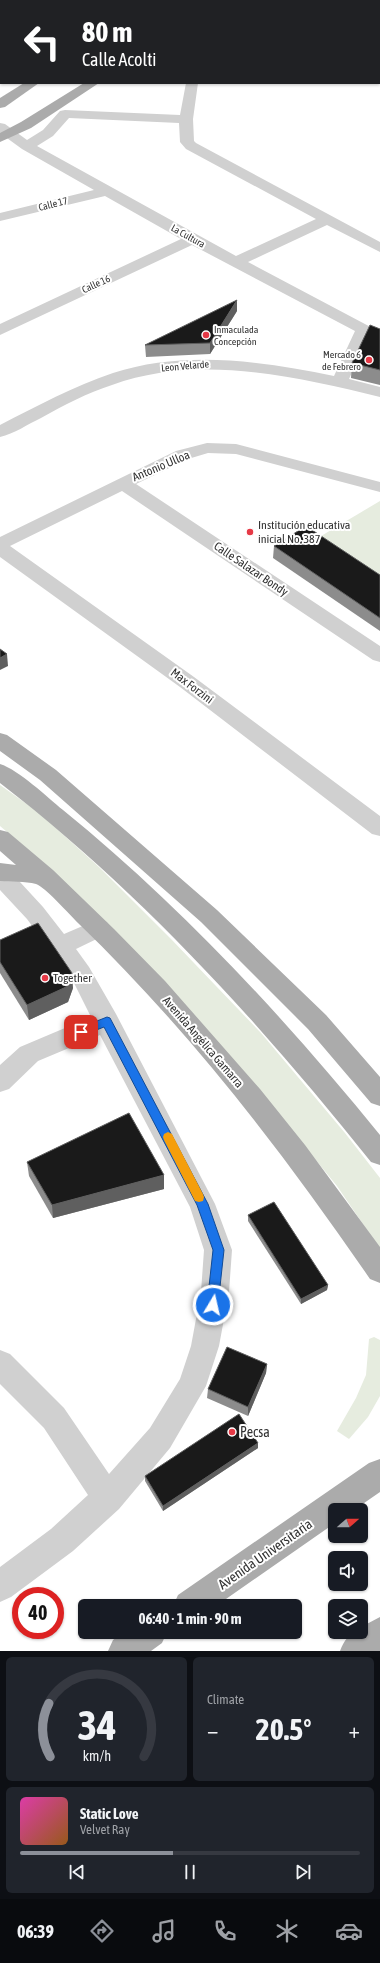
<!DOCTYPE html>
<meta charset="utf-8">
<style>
:root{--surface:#171b24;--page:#20242c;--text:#f1f3f6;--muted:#9ea1a6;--line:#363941;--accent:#8c9099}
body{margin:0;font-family:"Asap Condensed",sans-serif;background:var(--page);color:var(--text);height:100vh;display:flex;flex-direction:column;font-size:15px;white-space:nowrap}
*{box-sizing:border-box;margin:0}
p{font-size:13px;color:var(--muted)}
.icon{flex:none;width:22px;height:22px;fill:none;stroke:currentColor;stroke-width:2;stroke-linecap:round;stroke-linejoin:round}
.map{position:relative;height:1651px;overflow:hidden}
.panel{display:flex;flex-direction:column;gap:6px;padding:6px;background:#0d0f14;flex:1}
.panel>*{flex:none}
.hud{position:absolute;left:0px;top:0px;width:380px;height:84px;box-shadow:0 1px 3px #0004;background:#202124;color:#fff;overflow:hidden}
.needle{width:26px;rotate:70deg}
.tools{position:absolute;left:328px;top:1503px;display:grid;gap:8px}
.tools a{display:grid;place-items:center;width:40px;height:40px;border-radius:6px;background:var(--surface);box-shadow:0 1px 3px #0004;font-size:20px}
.speed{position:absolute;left:12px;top:1587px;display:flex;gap:8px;font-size:20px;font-weight:700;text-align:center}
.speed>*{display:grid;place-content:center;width:52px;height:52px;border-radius:50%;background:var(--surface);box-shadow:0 1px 3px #0004;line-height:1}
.speed .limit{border:6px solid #d22;background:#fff;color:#111}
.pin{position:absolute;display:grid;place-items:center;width:34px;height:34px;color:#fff;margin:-17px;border-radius:8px;box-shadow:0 2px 6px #0006}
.me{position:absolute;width:44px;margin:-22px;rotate:9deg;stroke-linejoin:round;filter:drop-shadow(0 0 3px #0008)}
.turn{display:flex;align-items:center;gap:14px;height:84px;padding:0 16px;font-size:18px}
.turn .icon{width:52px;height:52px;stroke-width:2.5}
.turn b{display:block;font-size:28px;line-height:34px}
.big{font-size:30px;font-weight:700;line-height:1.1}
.panel .tile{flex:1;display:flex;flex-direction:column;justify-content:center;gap:6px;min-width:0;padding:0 14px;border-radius:6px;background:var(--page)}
.panel .dial{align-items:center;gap:0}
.dial svg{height:104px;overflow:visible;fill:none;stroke:var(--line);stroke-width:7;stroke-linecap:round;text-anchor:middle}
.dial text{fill:var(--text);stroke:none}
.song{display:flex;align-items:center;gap:12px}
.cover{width:48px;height:48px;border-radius:6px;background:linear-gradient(135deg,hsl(320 70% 55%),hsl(30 70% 35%))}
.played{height:4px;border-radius:2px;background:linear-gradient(90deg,var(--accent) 45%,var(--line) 45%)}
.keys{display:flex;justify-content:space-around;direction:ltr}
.heat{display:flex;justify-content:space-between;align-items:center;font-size:22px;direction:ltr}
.panel .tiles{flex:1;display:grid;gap:6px;grid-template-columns:1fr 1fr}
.tile:last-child{grid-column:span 2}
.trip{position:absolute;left:78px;top:1599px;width:224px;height:40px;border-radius:6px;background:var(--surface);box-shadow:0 1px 3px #0004;font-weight:700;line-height:40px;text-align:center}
.menu{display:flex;height:64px;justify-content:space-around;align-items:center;background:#090b0e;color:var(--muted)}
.menu .icon{width:28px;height:28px}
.menu .active{color:var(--accent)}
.menu b{font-size:18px;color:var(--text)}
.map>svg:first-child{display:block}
</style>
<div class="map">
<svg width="380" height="1651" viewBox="0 0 380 1651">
<rect width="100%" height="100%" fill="#fff"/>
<!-- green -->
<g fill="#e6ecdf">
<polygon points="380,501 380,580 316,539"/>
<polygon points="0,785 38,812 99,867 172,940 261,1033 345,1133 380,1178 380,1249 337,1186 257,1088 51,869 0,826"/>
<polygon points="374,1337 380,1340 380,1396 368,1417 349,1439 337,1431 356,1398 366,1375 369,1339"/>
</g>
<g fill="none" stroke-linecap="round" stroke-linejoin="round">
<!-- minor -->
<g fill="#d0d0d0" fill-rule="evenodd">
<polygon points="0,0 6,1 1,1 0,7"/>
<path d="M186,83h12l-5,36 1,22 2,2 184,99v10l-53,-27 -79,37 132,70v11l-12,-5 -19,41 31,8v10c-86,-21 -182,-43 -268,-12 -25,8 -48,20 -71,33 -13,6 -27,16 -41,19v-12c37,-19 74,-39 113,-52 71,-23 149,-12 221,3l21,-45 -163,-86 -192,90v-11l181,-85 -76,-43 -105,25v-8l94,-23 -72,-41 -22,-16v-10l5,1 22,16 16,-10 17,-19 5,-1 115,5zM69,118l110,5 1,19 6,7 130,70 -80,37 -199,-110 16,-10z"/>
<polygon points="207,443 236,444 380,482 380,492 236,454 208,453 188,459 136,484 380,646 380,662 373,660 122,491 10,546 194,677 380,816 380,836 372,834 180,687 0,557 0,537 176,451"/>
<polygon points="0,866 8,869 43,907 64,934 99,919 107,922 111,928 107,934 76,949 89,967 116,1014 215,1204 232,1250 229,1292 219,1346 206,1386 170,1448 119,1509 73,1551 11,1597 0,1602 0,1567 51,1529 88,1495 44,1428 0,1384 0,1350 10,1354 64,1408 109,1474 150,1428 180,1379 191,1346 201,1292 204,1250 190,1207 100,1035 38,1061 9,1089 0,1092 0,1065 20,1047 91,1017 73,981 27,919 0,890"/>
</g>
<!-- major -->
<g fill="#ababab" fill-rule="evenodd">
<polygon points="24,83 39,83 5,107 0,108 0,98"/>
<polygon points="84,83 99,83 31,128 0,142 0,133 21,122"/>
<polygon points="0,733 7,735 56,770 217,910 326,1015 380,1077 380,1106 371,1103 308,1029 201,922 40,780 0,751"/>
<path d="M0,764c19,6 47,33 63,46 117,95 222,208 317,325v30l-9,-3c-110,-138 -231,-271 -371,-379z"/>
<path d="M0,830l8,2 45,38 61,59 51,52 95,108 45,56 75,102v36l-10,-4c-87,-127 -181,-249 -292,-356 -8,-8 -34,-37 -42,-39 -11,-3 -25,-2 -36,-3v-18l16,2 -16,-14z"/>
<polygon points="380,1459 380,1492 354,1510 335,1510 335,1523 216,1606 173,1606 178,1595 369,1463"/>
<path d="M380,1617v34h-40c4,-10 9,-19 21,-19v-5z"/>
<polygon points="124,1632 167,1632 162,1643 151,1651 108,1651 113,1640"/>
</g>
</g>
<!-- wall -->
<g fill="#8c8c8c">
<polygon points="237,311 210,354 146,357 145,345"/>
<polygon points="380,329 380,385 351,378 352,363"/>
<polygon points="274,546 380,575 380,631 273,558"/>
<polygon points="0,940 73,988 68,1002 29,1020 0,973"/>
<polygon points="27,1162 164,1175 164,1189 53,1218 29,1176"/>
<polygon points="248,1215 328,1285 327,1290 301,1304 248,1221"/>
<polygon points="267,1364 266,1373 248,1416 207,1398 208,1389"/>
<polygon points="258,1443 258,1448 163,1511 145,1481 145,1476"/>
</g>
<!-- shaded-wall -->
<g fill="#5f5f5f">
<polygon points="237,300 237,311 210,354 210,343"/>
<polygon points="7,654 8,666 0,670 0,658"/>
<polygon points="72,973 73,988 68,1002 29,1020 27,1005"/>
<polygon points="164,1175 164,1189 53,1218 52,1205"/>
<polygon points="328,1285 327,1290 301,1304 301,1299"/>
<polygon points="267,1364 266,1373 248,1416 248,1407"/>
<polygon points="258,1443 258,1448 163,1511 163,1506"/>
</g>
<!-- building -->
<g fill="#1a1a1a" stroke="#5f5f5f">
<polygon points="237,300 210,343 145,345"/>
<polygon points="370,325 380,329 380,370 352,363"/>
<polygon points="306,526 380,575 380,618 274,546"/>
<polygon points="0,649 7,654 0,658"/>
<polygon points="38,923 72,973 66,987 27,1005 0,962 0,940"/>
<polygon points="129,1113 164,1175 52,1205 27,1162"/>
<polygon points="274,1202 328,1285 301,1299 248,1215"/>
<polygon points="227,1347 267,1364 248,1407 208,1389"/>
<polygon points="239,1414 258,1443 163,1506 145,1476"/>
</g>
<!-- route -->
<polygon fill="#1a73e8" stroke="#114b97" points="107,1017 110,1018 208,1204 224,1250 218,1305 217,1309 213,1311 209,1309 207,1305 213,1250 197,1205 104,1027 81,1036 76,1032 77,1029"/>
<!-- slow -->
<polygon fill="#f59e0b" points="168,1132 172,1134 203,1194 204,1197 203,1201 199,1202 195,1201 164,1140 163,1137 164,1134"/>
<!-- markers -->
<g fill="#e63946" stroke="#fff" stroke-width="1.5">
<circle cx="206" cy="335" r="4"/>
<circle cx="369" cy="360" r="4"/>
<circle cx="250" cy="532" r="4"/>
<circle cx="45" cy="978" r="4"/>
<circle cx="232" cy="1432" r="4"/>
</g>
<g text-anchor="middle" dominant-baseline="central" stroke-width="4" stroke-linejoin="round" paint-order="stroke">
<!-- far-street labels -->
<g font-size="10" fill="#333" stroke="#fff">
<text transform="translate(53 204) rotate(-14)">Calle 17</text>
<text transform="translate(188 236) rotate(29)">La Cultura</text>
<text transform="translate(96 284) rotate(-25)">Calle 16</text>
<text transform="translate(185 366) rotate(-5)">Leon Velarde</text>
</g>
<!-- far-poi labels -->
<g font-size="10" fill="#333" stroke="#fff" text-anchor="start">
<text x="214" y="329">Inmaculada<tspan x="214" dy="12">Concepción</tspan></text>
<text x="361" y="354" text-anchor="end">Mercado 6<tspan x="361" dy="12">de Febrero</tspan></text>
</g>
<!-- street labels -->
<g font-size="12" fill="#333" stroke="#fff">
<text transform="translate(161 466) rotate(-23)">Antonio Ulloa</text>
<text transform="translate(251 569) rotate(34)">Calle Salazar Bondy</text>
<text transform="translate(192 686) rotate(37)">Max Forzini</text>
<text transform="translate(203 1042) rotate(49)">Avenida Angélica Gamarra</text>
</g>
<!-- poi labels -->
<g font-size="12" fill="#333" stroke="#fff" text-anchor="start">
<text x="258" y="525">Institución educativa<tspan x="258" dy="14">inicial No. 387</tspan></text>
<text x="53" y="978">Together</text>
</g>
<!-- near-poi labels -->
<g font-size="14" fill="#333" stroke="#fff" text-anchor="start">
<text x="240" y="1432">Pecsa</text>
</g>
<!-- near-street labels -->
<g font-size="14" fill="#333" stroke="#fff">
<text transform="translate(265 1554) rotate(-35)">Avenida Universitaria</text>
</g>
</g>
</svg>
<div class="tools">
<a><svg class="needle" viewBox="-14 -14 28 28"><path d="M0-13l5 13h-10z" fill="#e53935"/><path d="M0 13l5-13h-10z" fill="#9ea1a6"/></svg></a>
<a><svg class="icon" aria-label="sound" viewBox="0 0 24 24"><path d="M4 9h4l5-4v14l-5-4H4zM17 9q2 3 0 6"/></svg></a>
<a><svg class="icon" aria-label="layers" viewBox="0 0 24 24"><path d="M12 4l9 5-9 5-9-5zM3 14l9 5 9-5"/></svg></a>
</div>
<div class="speed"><div class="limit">40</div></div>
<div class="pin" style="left:81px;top:1032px;background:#d93025"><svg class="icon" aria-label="arrive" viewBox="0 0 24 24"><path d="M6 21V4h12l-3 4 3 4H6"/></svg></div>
<svg class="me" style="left:213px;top:1305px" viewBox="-20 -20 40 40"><circle r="17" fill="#1a73e8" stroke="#fff" stroke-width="3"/><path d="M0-11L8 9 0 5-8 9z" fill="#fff"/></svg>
<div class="trip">06:40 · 1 min · 90 m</div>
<div class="hud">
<div class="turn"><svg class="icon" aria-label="left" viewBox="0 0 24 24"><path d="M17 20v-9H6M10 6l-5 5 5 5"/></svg><div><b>80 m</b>Calle Acolti</div></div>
</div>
</div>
<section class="panel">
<div class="tiles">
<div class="tile dial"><svg viewBox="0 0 100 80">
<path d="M14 69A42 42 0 1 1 86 69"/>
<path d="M14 69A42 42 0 0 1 13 28" stroke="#8c9099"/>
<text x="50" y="56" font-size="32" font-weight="700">34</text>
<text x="50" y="72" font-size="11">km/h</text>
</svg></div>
<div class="tile"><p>Climate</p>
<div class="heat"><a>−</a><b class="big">20.5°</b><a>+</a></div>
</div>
<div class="tile">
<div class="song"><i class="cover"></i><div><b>Static Love</b><p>Velvet Ray</p></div></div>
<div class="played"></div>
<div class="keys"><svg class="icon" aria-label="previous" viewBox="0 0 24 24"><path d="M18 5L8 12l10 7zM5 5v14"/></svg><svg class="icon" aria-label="pause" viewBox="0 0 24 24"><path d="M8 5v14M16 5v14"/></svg><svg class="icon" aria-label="next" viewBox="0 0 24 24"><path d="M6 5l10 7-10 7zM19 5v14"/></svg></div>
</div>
</div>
</section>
<nav class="menu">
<b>06:39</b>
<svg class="icon active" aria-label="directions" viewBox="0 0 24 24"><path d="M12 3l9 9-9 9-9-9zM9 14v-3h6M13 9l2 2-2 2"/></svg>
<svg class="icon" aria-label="music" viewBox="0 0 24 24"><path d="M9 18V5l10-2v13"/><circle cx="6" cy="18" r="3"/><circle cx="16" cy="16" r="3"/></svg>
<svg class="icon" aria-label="phone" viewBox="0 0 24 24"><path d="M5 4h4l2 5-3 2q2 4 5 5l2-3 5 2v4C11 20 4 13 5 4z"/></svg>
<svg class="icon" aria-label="climate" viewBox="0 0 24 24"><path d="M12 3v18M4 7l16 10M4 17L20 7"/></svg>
<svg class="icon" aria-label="car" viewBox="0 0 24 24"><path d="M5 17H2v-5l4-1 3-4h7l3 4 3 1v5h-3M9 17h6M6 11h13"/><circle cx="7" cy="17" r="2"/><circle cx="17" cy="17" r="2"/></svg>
</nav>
